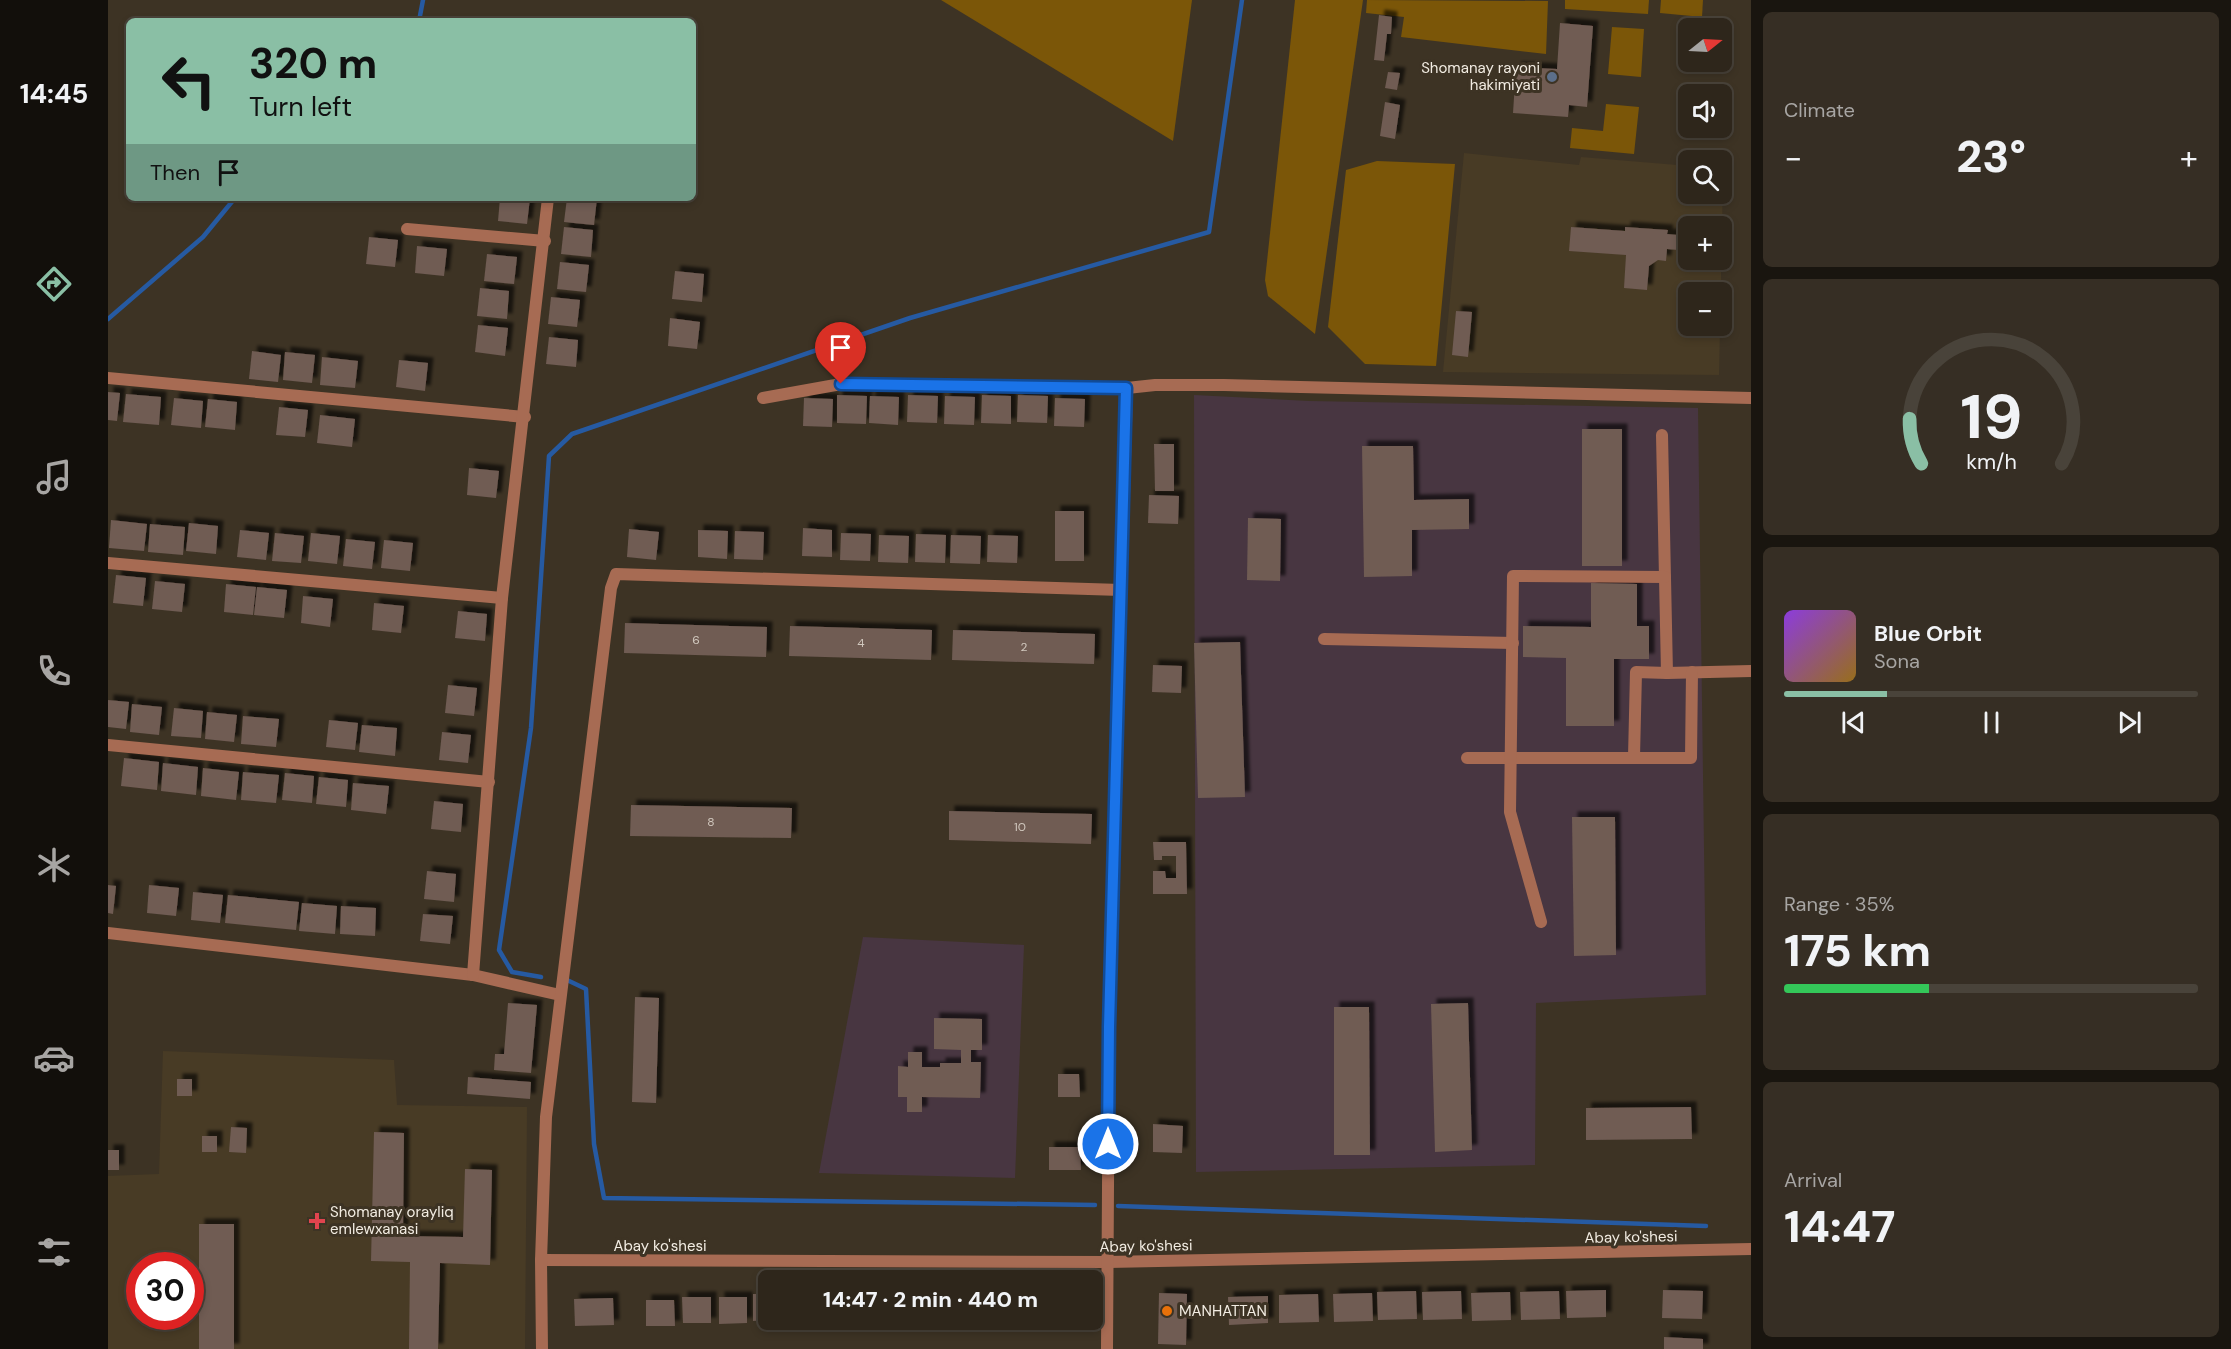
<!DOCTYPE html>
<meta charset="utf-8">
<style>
:root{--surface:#2e261b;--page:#362e24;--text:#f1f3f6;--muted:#a7a5a3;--line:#49433a;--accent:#8abfa5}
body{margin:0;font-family:"DM Sans",sans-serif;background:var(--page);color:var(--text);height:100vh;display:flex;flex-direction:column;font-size:22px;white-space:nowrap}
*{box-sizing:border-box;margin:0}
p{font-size:20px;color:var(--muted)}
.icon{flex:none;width:33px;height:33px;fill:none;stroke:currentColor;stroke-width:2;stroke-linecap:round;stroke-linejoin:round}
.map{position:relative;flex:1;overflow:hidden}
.sheet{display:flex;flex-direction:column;gap:12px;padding:12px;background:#19150f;width:480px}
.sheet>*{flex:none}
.guide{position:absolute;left:18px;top:18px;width:570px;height:183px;border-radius:9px;box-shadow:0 3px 9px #0003,0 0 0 2px var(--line);background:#8abfa5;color:#111;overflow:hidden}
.needle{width:39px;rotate:72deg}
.tools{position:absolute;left:1570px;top:18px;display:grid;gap:12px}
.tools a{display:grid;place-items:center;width:54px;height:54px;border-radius:9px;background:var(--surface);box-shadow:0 3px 9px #0003,0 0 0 2px var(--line);font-size:30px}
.speed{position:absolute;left:18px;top:1252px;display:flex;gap:12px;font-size:30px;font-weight:700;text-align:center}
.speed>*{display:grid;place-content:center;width:78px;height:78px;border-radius:50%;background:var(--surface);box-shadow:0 3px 9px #0003,0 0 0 2px var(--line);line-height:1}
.speed .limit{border:9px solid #d22;background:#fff;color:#111}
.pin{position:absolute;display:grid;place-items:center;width:51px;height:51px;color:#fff;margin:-62px -26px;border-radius:50% 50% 50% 0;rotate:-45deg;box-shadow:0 0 6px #0007}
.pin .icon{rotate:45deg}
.me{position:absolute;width:66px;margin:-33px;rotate:0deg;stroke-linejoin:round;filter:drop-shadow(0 0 4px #0008)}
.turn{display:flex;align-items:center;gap:21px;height:126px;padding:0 24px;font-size:27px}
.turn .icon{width:78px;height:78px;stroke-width:2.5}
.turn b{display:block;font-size:42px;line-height:51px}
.then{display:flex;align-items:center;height:57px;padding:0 24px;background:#0003;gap:12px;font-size:22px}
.big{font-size:45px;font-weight:800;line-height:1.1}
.sheet .card{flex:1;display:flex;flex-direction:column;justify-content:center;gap:9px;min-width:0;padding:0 21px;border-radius:9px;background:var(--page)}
.sheet .dial{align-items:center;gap:0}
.dial svg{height:156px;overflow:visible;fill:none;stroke:var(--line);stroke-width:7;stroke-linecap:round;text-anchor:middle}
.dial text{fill:var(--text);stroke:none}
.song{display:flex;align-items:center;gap:18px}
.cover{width:72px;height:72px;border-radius:9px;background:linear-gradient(135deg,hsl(270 70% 55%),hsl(40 70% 35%))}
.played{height:6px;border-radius:3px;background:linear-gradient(90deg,var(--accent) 25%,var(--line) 25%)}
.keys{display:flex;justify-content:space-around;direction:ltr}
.heat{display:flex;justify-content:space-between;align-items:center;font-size:33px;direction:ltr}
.charge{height:9px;border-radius:4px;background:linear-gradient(90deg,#34c759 35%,var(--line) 0)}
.trip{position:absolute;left:650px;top:1270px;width:345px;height:60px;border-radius:9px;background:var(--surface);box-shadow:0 3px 9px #0003,0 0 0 2px var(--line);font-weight:800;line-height:60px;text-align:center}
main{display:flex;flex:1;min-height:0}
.tab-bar{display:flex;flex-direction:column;width:108px;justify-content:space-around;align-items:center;background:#120f0b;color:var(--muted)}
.tab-bar .icon{width:42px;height:42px}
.tab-bar .selected{color:var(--accent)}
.tab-bar b{font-size:27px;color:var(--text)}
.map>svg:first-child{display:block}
</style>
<main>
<nav class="tab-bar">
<b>14:45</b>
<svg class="icon selected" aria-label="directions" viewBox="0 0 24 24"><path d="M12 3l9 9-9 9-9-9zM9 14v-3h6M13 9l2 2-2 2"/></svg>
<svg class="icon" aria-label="music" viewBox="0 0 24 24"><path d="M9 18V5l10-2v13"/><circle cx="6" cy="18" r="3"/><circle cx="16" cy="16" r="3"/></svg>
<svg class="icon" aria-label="phone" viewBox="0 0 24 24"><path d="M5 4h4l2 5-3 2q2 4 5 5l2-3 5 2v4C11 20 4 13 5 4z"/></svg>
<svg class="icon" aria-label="climate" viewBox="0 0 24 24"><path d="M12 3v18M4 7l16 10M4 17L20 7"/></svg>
<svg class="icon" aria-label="car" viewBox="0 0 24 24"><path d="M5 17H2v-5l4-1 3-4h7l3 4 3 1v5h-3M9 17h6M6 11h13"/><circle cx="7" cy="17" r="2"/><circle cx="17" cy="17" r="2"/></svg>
<svg class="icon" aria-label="filters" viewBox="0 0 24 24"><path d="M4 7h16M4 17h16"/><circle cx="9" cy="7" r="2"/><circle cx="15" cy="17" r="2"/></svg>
</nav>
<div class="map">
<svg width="1643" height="1349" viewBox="0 0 1643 1349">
<defs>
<filter id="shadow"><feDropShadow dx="5.5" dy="-5.5" stdDeviation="1.5" flood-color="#0009"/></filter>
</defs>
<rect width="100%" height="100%" fill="#3d3324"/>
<!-- built -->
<g fill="#483b25" fill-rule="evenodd">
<polygon points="1356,153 1471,165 1473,157 1581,166 1581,194 1614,194 1615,169 1614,232 1614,226 1581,226 1581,260 1613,260 1613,292 1581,292 1581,326 1612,326 1611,375 1335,372"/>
<path d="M55,1051l231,9 3,45 130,2 -2,242h-417v-173l51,-2zM32,1266h50v51h-50z"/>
</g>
<!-- education -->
<g fill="#483641">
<polygon points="1086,395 1201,401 1590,408 1598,995 1428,1003 1427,1165 1088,1172"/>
<polygon points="755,937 916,945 907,1178 711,1173"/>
</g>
<!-- green -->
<g fill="#7b5608">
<polygon points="833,0 1084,0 1065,141"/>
<polygon points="1187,0 1255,0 1207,334 1160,296 1157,280"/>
<polygon points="1259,0 1440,1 1438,54 1293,37 1296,17 1258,13"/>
<polygon points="1457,0 1541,0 1540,14 1457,9"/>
<polygon points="1553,0 1595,0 1594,17 1552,13"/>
<polygon points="1504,27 1536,29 1533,77 1500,74"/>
<polygon points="1498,104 1531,107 1526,154 1462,148 1464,128 1495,131"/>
<polygon points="1269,161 1347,164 1328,366 1257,364 1220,327 1238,170"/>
</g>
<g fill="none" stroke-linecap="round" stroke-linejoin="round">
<!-- stream -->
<g stroke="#265aa2" stroke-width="4.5">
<polyline points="311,21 315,0"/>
<polyline points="0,319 95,237 127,198"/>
<polyline points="433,977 404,972 391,950 423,728 441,456 464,434 802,318 1101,232 1134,0"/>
<polyline points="459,980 478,989 486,1144 496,1198 987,1205"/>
<polyline points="1010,1206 1598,1226"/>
</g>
</g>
<!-- building -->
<g fill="#6f5b53" filter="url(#shadow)">
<polygon points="1271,15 1284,17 1283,34 1279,34 1276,61 1266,60"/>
<polygon points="1452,23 1485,26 1479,107 1461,105 1460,117 1405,113 1408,67 1449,69"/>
<polygon points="1280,72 1292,73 1289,90 1277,88"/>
<polygon points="1277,102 1292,105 1287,139 1272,136"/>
<polygon points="392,198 422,198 419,224 390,221"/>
<polygon points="459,198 489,198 486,225 456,222"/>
<polygon points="456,227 485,230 483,257 453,254"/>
<polygon points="1463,227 1517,231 1517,227 1560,230 1559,234 1581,236 1581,251 1559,249 1558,261 1550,260 1541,266 1539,290 1516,288 1518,255 1461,251"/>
<polygon points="261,237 290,240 287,267 258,264"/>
<polygon points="309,246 339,249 336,276 307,273"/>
<polygon points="379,254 409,257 406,284 376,281"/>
<polygon points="452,262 481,265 478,292 449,289"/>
<polygon points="567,271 596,274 594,302 564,299"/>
<polygon points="372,288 401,291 399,319 369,316"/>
<polygon points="443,297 472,300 469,327 440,324"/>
<polygon points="1348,311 1364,312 1360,357 1344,355"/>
<polygon points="562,318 592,322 589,349 560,346"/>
<polygon points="370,325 400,328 397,356 367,352"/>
<polygon points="441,337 470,340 468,367 438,364"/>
<polygon points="144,351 173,355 170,382 141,379"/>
<polygon points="177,352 207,355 204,383 175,380"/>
<polygon points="214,357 250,361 247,388 212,385"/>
<polygon points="291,360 320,363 317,391 288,387"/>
<polygon points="0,392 12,393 9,421 0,420"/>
<polygon points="18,394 53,397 51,425 15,422"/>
<polygon points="729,395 759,396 758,424 729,423"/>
<polygon points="800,395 830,396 829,423 799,422"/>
<polygon points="874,395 903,396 903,424 873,423"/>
<polygon points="910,395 940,396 939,423 909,422"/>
<polygon points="762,396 791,397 790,425 761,423"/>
<polygon points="837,396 867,397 866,425 836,424"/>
<polygon points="66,398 95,401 93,428 63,425"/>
<polygon points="696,398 725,399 724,427 695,426"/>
<polygon points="947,398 977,399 976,427 946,426"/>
<polygon points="100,399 129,402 127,430 97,427"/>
<polygon points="171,407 200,410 197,437 168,435"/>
<polygon points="212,415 247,419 244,447 209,443"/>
<rect x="1474" y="429" width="40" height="137"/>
<polygon points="1046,444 1066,444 1066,491 1047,491"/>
<polygon points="1254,446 1305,446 1306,500 1361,499 1361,529 1304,530 1304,576 1256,577"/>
<polygon points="361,468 391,471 388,498 359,495"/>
<polygon points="1041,495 1071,496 1070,524 1040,523"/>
<rect x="947" y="511" width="29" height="50"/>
<polygon points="1140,518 1173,519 1172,581 1139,580"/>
<polygon points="3,520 39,524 36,551 1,548"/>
<polygon points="81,523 110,526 108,554 78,551"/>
<polygon points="42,524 77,527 75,555 40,552"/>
<polygon points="695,528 724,530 724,557 694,556"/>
<polygon points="521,529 551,532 548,560 519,557"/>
<polygon points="132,530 161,533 158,560 129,557"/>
<polygon points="590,530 620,531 619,559 590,557"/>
<polygon points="627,531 656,532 655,560 626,559"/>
<polygon points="167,533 196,536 193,563 164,561"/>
<polygon points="203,533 232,536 229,564 200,561"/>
<polygon points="733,533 763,534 762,561 732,560"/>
<polygon points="808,534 838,535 837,563 807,562"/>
<polygon points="771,535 801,536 800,563 770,562"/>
<polygon points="843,535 873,536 872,564 842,563"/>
<polygon points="880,535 910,536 909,563 879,562"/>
<polygon points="238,539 267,542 264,569 235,566"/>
<polygon points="276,540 305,543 302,571 273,568"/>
<polygon points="8,575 38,578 35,606 5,603"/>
<polygon points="47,581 77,584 74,612 44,609"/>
<polygon points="1483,583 1529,584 1529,626 1541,626 1541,659 1506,659 1506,726 1458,726 1458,658 1415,657 1415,626 1483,627"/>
<polygon points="118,584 148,587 145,615 116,612"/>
<polygon points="149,587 179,590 176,618 146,615"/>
<polygon points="195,596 225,599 222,627 193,623"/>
<polygon points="266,603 296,606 293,633 264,630"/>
<polygon points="350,611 379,614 377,641 347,638"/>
<polygon points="517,623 659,627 658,657 516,653"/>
<polygon points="682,626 824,630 823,660 681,656"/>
<polygon points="845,630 987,634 986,664 844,660"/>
<polygon points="1132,642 1137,797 1090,798 1086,643"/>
<polygon points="1045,665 1074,666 1073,693 1044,692"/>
<polygon points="340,685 369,688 366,716 337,713"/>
<polygon points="0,700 21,702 18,729 0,727"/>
<polygon points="24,704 54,707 51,735 22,732"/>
<polygon points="66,708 95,711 93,738 63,736"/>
<polygon points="99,712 129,715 126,742 97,739"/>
<polygon points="135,716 171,719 168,747 133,744"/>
<polygon points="221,720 250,723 247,750 218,747"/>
<polygon points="254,725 289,728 287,756 251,752"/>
<polygon points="334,732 363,735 360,763 331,760"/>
<polygon points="16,758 51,762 49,790 13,786"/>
<polygon points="55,763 90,767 88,795 53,791"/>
<polygon points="95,768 131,772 128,800 93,796"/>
<polygon points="135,772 171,775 168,803 133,800"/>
<polygon points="177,773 206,776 204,803 174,800"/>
<polygon points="211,777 240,780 238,807 208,804"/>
<polygon points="245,783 281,786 278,814 243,810"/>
<polygon points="326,801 355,804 353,832 323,829"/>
<polygon points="523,805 684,808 683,838 522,836"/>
<polygon points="841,811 984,814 983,844 841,840"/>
<polygon points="1464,817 1507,817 1508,955 1466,956"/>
<polygon points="1045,842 1078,842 1079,894 1045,894 1045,871 1057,871 1058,878 1068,878 1068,856 1054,856 1054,860 1046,860"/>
<polygon points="319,871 348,874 346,902 316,899"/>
<polygon points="0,885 8,886 5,914 0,913"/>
<polygon points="41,885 71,888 68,916 39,913"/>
<polygon points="85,892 115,895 112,923 83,920"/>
<polygon points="120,895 191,902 188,930 117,923"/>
<polygon points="194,903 229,906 227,934 191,931"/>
<polygon points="233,906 268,908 267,936 232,934"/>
<polygon points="315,914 345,916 342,944 312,941"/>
<polygon points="527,997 551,998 548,1103 524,1102"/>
<polygon points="400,1003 429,1005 423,1073 386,1070 387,1054 396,1054"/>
<polygon points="1360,1003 1364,1150 1327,1152 1323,1004"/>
<polygon points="1226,1007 1261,1007 1262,1155 1226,1155"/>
<polygon points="826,1018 874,1019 874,1050 863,1050 863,1062 873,1062 872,1098 814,1097 814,1112 799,1112 799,1097 790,1097 790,1066 800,1067 800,1052 814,1052 814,1067 832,1067 832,1063 853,1063 853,1050 826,1049"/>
<polygon points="950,1074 971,1074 972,1097 950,1097"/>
<polygon points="360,1077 423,1082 422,1099 359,1094"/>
<rect x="69" y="1079" width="15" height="17"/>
<polygon points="1583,1107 1584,1139 1478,1140 1478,1108"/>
<polygon points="1045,1124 1075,1126 1074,1153 1045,1152"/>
<polygon points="123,1127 139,1128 138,1153 121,1152"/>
<polygon points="266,1132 296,1133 295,1236 355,1237 357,1169 384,1170 382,1265 332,1263 330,1349 301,1349 302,1262 263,1261"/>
<rect x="94" y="1136" width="15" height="16"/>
<polygon points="941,1147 972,1147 973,1170 941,1170"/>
<rect x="0" y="1150" width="11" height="20"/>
<rect x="91" y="1224" width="35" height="125"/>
<polygon points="1498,1290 1498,1317 1459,1318 1458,1291"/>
<polygon points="1555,1290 1595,1291 1594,1319 1554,1318"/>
<polygon points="1308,1291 1309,1319 1270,1320 1269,1292"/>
<polygon points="1353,1291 1354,1319 1315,1320 1314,1292"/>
<polygon points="1451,1291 1452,1319 1413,1320 1412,1292"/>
<polygon points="1402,1292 1403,1320 1364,1321 1363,1293"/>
<polygon points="1051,1293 1079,1294 1078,1345 1050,1344"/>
<polygon points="1264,1293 1265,1321 1226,1322 1225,1294"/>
<polygon points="645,1294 660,1294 660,1320 645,1321"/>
<polygon points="1210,1294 1211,1322 1171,1323 1171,1295"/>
<polygon points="1160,1296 1160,1323 1121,1325 1120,1297"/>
<polygon points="574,1297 603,1297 603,1323 575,1323"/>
<polygon points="611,1297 639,1297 639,1323 611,1324"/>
<polygon points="505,1298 506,1325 467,1326 466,1299"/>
<polygon points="538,1300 566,1300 567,1326 538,1326"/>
<polygon points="677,1320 717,1320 717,1323 677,1324"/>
<polygon points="784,1320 820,1320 820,1322 784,1323"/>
<rect x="923" y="1320" width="28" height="3"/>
<polygon points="1556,1337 1595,1339 1595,1349 1556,1349"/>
</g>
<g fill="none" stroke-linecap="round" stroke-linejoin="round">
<!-- street -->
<g stroke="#a76b53" stroke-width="12">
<polyline points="299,229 437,241"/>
<polyline points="0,378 417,417"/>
<polyline points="655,398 733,384 1019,388 1047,385 1116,385 1643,398"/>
<polyline points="0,563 394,598"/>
<polyline points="1216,639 1405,643"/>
<polyline points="1559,673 1643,671"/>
<polyline points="0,745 381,782"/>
<polyline points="1526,757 1528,672 1559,673 1554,435"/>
<polyline points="1359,758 1583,758 1584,672"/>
<polyline points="1433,922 1402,812 1405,576 1557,577"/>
<polyline points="0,933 365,975 452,995"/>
<polyline points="365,975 394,598 440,198"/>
<polyline points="433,1260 1000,1262 1643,1249"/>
<polyline points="434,1349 433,1260 438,1117 503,588 508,574 1013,590"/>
<polyline points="999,1349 1001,1027 1019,388"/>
</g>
</g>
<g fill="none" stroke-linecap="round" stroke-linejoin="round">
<defs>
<polyline id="route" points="733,384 1018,388 1001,1027 1000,1144"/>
</defs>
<!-- route casing -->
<use href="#route" stroke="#114b97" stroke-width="15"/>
<!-- route -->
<use href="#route" stroke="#1a73e8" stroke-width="10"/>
</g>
<!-- markers -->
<circle fill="#5c6f8a" stroke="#3d3324" stroke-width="2" cx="1444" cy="77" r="6"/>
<path fill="#e0444e" stroke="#3d3324" stroke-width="2" d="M206 1212h6v6h6v6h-6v6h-6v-6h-6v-6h6z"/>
<circle fill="#e8710a" stroke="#3d3324" stroke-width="2" cx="1059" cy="1311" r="6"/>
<g text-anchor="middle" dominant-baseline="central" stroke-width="6" stroke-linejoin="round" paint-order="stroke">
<!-- number labels -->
<g font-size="12" fill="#d1c8be">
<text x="588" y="640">6</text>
<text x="753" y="643">4</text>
<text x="916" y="647">2</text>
<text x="603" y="822">8</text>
<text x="912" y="827">10</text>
</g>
<!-- poi labels -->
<g font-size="15" fill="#f2ece2" stroke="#3d3324" text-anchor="start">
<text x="1432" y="68" text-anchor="end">Shomanay rayoni<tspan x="1432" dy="17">hakimiyati</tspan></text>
<text x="222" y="1212">Shomanay orayliq<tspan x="222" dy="17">emlewxanasi</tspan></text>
<text x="1071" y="1311">MANHATTAN</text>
</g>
<!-- street labels -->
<g font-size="15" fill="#f2ece2" stroke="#3d3324">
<text transform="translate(1523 1237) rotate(-1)">Abay ko'shesi</text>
<text x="552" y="1246">Abay ko'shesi</text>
<text transform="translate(1038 1246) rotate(-1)">Abay ko'shesi</text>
</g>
</g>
</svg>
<div class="tools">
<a><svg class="needle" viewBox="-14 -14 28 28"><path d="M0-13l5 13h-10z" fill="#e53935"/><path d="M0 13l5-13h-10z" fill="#a7a5a3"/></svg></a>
<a><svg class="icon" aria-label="sound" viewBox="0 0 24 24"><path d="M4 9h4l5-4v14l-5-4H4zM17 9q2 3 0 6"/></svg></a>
<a><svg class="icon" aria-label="search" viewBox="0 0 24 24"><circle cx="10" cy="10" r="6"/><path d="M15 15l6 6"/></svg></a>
<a>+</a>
<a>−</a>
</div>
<div class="speed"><div class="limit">30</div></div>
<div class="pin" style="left:733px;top:384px;background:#d93025"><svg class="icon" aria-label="arrive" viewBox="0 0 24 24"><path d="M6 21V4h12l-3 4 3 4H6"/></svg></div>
<svg class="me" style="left:1000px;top:1144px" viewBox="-20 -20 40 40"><circle r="17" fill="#1a73e8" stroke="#fff" stroke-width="3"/><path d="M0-11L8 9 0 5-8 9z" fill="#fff"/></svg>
<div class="trip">14:47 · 2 min · 440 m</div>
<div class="guide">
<div class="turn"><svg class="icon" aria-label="left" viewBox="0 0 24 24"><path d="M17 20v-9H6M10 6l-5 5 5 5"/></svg><div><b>320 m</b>Turn left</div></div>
<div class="then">Then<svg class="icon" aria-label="arrive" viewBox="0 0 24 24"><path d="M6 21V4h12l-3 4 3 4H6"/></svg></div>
</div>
</div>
<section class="sheet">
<div class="card"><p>Climate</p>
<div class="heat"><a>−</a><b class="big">23°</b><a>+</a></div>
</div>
<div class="card dial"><svg viewBox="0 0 100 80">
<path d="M14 69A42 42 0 1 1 86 69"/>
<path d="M14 69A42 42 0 0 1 8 46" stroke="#8abfa5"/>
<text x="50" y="56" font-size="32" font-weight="700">19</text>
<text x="50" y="72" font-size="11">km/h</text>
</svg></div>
<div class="card">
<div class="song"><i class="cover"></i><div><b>Blue Orbit</b><p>Sona</p></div></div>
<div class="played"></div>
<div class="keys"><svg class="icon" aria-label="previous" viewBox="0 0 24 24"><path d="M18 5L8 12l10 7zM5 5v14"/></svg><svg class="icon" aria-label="pause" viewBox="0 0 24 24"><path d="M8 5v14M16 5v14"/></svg><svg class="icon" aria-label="next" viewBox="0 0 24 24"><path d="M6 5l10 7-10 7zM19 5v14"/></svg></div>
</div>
<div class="card"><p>Range · 35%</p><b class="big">175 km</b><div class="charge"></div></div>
<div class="card"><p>Arrival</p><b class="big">14:47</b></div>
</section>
</main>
